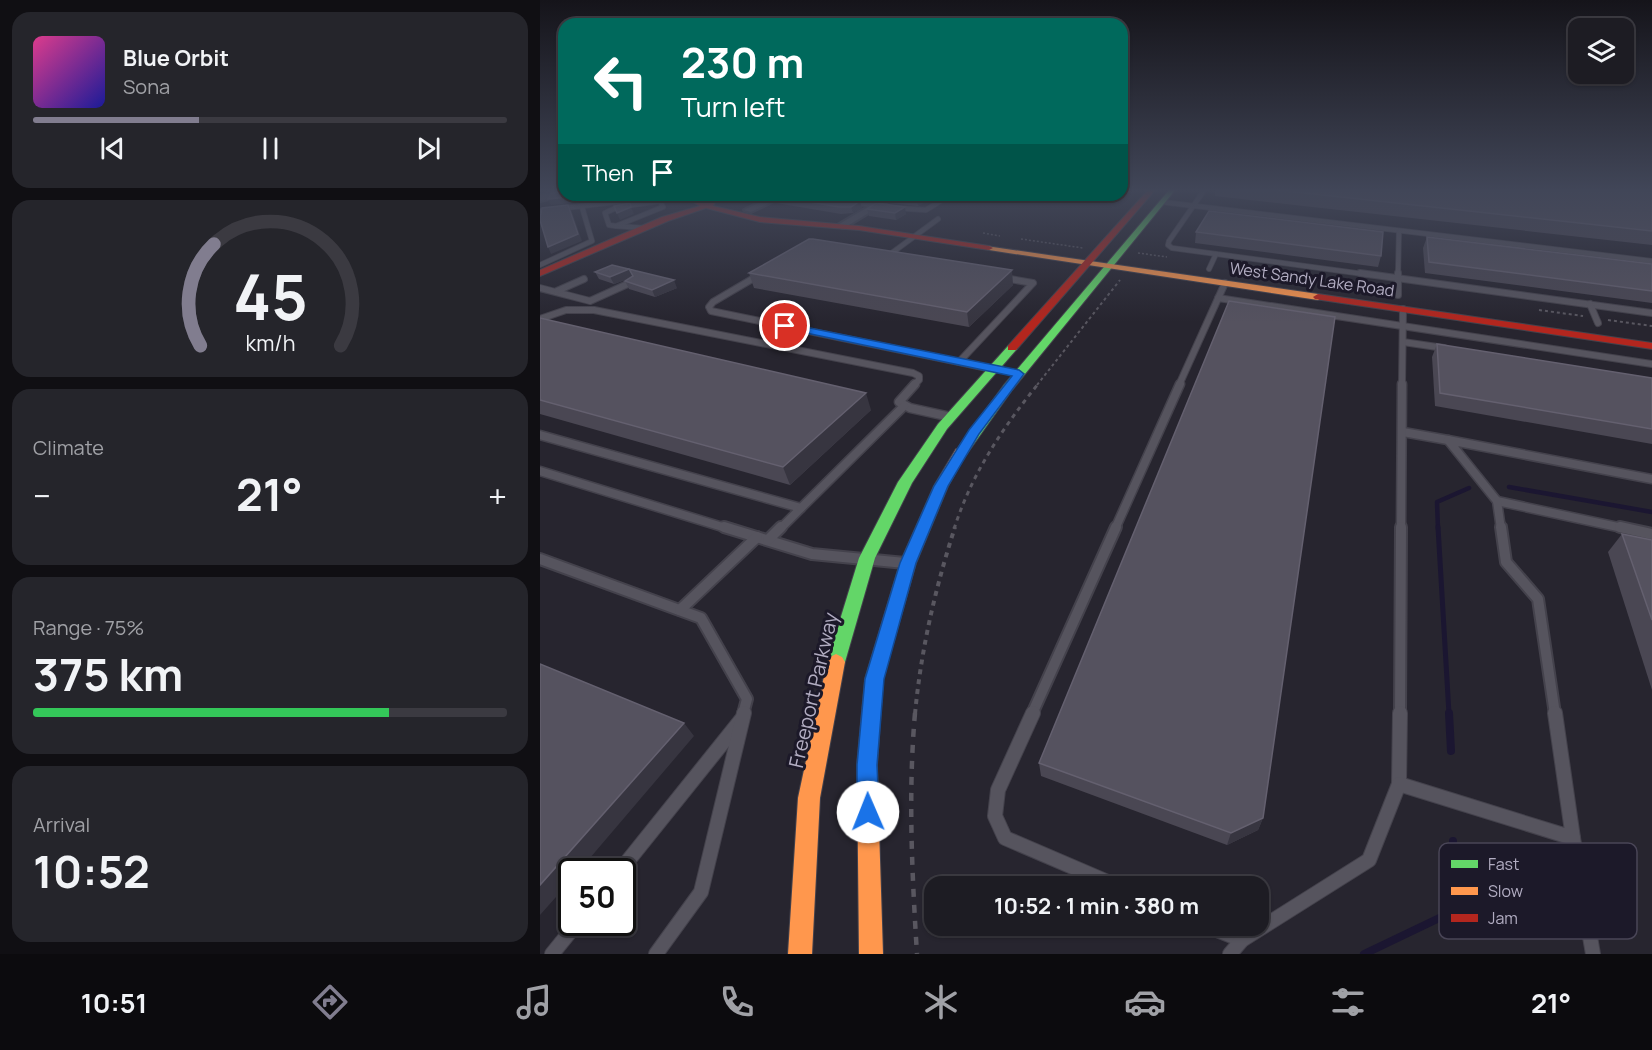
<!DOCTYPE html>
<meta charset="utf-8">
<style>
:root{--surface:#1d1c23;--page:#25252b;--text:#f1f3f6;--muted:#a0a1a6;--line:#3b3a41;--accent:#817d8f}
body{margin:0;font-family:Manrope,sans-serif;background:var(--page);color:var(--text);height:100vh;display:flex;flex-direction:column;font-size:22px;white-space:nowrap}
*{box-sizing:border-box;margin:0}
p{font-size:20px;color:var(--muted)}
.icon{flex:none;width:33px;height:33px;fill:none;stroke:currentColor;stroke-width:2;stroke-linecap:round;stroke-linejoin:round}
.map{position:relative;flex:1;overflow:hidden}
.panel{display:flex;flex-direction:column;gap:12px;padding:12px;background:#100f13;width:540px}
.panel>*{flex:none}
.guide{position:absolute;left:18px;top:18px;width:570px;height:183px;border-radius:18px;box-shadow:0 2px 4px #0004,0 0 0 2px var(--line);background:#00695c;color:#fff;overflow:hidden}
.tools{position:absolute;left:1028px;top:18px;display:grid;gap:12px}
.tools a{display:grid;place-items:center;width:66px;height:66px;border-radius:12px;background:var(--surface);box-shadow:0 2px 4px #0004,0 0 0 2px var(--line);font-size:30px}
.speed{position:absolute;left:18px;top:858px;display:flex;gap:12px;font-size:30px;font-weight:700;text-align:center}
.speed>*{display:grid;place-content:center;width:78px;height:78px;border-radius:50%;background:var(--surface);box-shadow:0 2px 4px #0004,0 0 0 2px var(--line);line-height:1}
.speed .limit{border:3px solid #111;border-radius:9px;background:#fff;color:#111}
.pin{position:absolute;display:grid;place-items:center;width:51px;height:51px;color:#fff;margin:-26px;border:3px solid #fff;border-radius:50%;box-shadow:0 2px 6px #0007}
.me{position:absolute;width:66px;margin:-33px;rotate:359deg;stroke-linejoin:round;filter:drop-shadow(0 0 4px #0008)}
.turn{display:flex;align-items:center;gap:21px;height:126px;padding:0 24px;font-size:27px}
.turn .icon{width:78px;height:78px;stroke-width:2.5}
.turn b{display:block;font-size:42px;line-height:51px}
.then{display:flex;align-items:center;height:57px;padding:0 24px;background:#0003;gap:12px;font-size:22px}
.big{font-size:45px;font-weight:700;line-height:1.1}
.panel .card{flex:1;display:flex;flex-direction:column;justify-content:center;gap:9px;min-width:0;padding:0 21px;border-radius:18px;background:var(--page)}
.panel .dial{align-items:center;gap:0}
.dial svg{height:156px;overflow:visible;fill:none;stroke:var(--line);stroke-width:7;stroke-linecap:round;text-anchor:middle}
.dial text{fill:var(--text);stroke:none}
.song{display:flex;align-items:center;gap:18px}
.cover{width:72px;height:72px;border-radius:9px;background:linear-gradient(135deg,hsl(330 70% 55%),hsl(240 70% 35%))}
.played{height:6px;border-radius:3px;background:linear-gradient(90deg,var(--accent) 35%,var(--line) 35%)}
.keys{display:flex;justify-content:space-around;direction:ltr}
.heat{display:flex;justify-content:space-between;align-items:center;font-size:33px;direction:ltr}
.charge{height:9px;border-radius:4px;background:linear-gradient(90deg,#34c759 75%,var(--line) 0)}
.trip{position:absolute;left:384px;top:876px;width:345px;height:60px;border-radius:18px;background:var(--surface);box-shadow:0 2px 4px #0004,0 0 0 2px var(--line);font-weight:700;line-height:60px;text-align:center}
.tab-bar{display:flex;height:96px;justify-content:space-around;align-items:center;background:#0c0b0e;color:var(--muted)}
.tab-bar .icon{width:42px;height:42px}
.tab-bar .current{color:var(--accent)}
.tab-bar b{font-size:27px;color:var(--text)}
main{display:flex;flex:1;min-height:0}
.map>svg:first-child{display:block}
</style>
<main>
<section class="panel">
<div class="card">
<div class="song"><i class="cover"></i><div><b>Blue Orbit</b><p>Sona</p></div></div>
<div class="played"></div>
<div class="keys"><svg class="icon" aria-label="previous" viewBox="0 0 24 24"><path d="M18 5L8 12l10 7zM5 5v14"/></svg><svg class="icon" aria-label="pause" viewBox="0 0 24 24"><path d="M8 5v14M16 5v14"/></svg><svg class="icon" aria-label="next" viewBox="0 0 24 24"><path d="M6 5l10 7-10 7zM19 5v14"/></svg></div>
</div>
<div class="card dial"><svg viewBox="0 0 100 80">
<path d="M14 69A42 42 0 1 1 86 69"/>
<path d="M14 69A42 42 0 0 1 21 17" stroke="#817d8f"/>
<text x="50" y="56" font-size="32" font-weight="700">45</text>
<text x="50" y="72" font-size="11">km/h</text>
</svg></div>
<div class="card"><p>Climate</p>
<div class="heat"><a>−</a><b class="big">21°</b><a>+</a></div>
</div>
<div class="card"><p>Range · 75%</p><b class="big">375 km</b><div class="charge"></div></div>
<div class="card"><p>Arrival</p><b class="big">10:52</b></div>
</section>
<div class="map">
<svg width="1112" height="954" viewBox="0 0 1112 954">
<rect width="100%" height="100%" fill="#27252f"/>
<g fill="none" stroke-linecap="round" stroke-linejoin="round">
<!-- stream-far2 -->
<g stroke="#1b1631" stroke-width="4.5">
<polyline points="969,487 1112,512"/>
<polyline points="898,529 897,502 929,488"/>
</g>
<!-- stream-far1 -->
<polyline stroke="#1b1631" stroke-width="5" points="898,527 909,714"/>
<!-- stream -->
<g stroke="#1b1631" stroke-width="8">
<polyline points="909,713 911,751"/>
<polyline points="824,954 914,911 913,841"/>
</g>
<defs>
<g id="lane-far4">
<polyline points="665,189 629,241 628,245 632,248 831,275"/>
<polygon points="120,201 123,207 76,226 69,225 65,213 78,207"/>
<polyline points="310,202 342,206"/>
<polyline points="622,202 1112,261"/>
<polyline points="355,208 386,210 410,195"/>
<polyline points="0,211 83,201"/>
<polyline points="76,226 104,228"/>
<polyline points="345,258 398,219"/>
<polyline points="0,265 52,241 42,207"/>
<polyline points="669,269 676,254"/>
<polyline points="858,275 859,231"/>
</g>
<g id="lane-far3">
<polyline points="820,273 1112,313"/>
<polyline points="219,275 173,302 169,307 171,311 419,362"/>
<polyline points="0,288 50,301 92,282"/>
<polyline points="17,291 44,279"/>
<polyline points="858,295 858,273"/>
<polyline points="678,298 1112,364"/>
<polyline points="1050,304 1058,323"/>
<polyline points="0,319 26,310 54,310 373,373 379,376 379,380 374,385"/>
<polyline points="863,342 904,348"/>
<polyline points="452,369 419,362 493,283 464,278"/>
<polyline points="639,385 685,283"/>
<polyline points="862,385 863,309"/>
</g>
<g id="lane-far2">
<polyline points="375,384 359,402 370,408 411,417"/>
<polyline points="863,432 908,440"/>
<polyline points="0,435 261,508 240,529"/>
<polyline points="0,471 189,529"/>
<polyline points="957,501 1087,529"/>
<polyline points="261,508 364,406"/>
<polyline points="575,529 640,384"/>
<polyline points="861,529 862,384"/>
<polyline points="961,529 957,501 908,440 1112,479"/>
</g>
<g id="lane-far1">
<polyline points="184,527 272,554 365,563"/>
<polyline points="961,527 966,562 998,599 1015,714"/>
<polyline points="1080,527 1112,534"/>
<polyline points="228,540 241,527"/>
<polyline points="0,559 161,618 207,699 203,714"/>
<polyline points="140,610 217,537"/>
<polyline points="492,714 576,527"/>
<polyline points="860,714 861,527"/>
</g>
<g id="lane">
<polyline points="493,713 458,790 455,816 465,838 577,886"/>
<polyline points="859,784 860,713"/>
<polyline points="1033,838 1053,954"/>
<polyline points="79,872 201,720"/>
<polyline points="667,926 702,940"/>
<polyline points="12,954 38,922"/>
<polyline points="116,954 161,892 204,713"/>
<polyline points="690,954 702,940 829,860 859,784 1033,838 1015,713"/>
</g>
<g id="street">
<polygon points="24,190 24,195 26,195 0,201 0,195"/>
<polygon points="235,195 246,195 211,212 204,210"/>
<polygon points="348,195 358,195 304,228 296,226"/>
</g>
<g id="fast">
<polygon points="630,189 636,189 472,390 426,455 416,455 415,452 464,385"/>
<polygon points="472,345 477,348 476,350 407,429 372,483 335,558 305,662 302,667 296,670 290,667 287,662 319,558 358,482 398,424 468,346"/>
</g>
<g id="slow">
<polygon points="446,246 778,294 783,297 778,300 449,250 445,248"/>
<polygon points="421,448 427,452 408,486 376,563 343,679 337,765 343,954 319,954 317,765 325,679 360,563 394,486 416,449"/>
<polygon points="296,654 302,657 305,662 280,798 272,954 248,954 258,798 287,662 290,657"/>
</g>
<g id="jam">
<polygon points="609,189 616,189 476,350 468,350 468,346"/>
<path d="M142,195c12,0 21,7 33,7l-2,4 47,11 99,9 130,20 4,2 -4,2 -130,-20 -99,-8 -54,-14 -38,13 -128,55v-6l122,-53 38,-11z"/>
<polygon points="778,294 1112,343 1112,349 775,299 773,297"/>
</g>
</defs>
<!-- lane-far4 casing -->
<use href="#lane-far4" stroke="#44424c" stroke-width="6"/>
<!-- lane-far3 casing -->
<use href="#lane-far3" stroke="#44424c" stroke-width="8"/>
<!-- lane-far2 casing -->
<use href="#lane-far2" stroke="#44424c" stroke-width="11"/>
<!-- lane-far1 casing -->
<use href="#lane-far1" stroke="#44424c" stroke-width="14"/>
<!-- lane casing -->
<use href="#lane" stroke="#44424c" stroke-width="16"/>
<!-- street casing -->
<use href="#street" stroke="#44424c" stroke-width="4"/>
<!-- fast casing -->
<use href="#fast" stroke="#44424c" stroke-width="2"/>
<!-- slow casing -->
<use href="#slow" stroke="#44424c" stroke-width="2"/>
<!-- jam casing -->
<use href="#jam" stroke="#44424c" stroke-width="2"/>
<!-- path-far4 -->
<g stroke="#595760" stroke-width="1.5" stroke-dasharray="2 2" stroke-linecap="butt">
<polyline points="443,233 460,236"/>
<polyline points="481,239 543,248"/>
<polyline points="598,253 627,257"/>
</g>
<!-- path-far3 -->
<g stroke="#595760" stroke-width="2" stroke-dasharray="3 3" stroke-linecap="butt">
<polyline points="999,310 1043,316"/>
<polyline points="1068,320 1112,326"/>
<polyline points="497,385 580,280"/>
</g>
<!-- path-far2 -->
<path stroke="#595760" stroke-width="3" stroke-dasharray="4.5 4.5" stroke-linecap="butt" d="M414,529c18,-56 48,-100 84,-145"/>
<!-- path-far1 -->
<path stroke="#595760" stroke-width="4" stroke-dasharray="5 5" stroke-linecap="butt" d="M375,714c6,-64 20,-125 40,-187"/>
<!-- path -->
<path stroke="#595760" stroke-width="4.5" stroke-dasharray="8 8" stroke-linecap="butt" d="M375,713c-7,80 -3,161 2,241"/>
<!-- lane-far4 -->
<use href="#lane-far4" stroke="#56545e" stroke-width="4.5"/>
<!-- lane-far3 -->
<use href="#lane-far3" stroke="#56545e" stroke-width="6"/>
<!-- lane-far2 -->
<use href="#lane-far2" stroke="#56545e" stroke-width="8"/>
<!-- lane-far1 -->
<use href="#lane-far1" stroke="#56545e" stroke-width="10"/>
<!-- lane -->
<use href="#lane" stroke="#56545e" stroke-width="14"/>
<!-- street -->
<use href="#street" fill="#56545e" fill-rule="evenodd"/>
<!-- fast -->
<use href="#fast" fill="#63d668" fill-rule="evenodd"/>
<!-- slow -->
<use href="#slow" fill="#ff974d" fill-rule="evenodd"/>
<!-- jam -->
<use href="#jam" fill="#b3261e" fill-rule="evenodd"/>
</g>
<!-- wall -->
<g fill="#4a4753">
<polygon points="675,189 1112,189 1112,245 675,196"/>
<polygon points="200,195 230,195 219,200 201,198"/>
<polygon points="292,195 344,195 334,201"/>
<polygon points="351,195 396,195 378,206 350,203 349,196"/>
<polygon points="234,196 320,201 322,208 313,213 301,214 236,203"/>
<polygon points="327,209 366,214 356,220 329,216"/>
<polygon points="656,232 841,256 838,267 655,243"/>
<polygon points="887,237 1112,264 1112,303 885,273 883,248"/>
<polygon points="72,265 137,288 115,297 89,289 85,281 90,278 74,284 59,279 55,272"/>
<polygon points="209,273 473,285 429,327 214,288"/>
<polygon points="0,318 331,410 250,485 0,414"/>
<polygon points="897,344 1112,378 1112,444 895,406 892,357"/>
<polygon points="1082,534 1112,540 1112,690 1068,552"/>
<polygon points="499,763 723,818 718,830 687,845 501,776"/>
</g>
<!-- shaded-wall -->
<g fill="#373540">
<polygon points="25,195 32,195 28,199 29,203 11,205 8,199"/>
<polygon points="70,195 83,195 84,197 71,198"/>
<polygon points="85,195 98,195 87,200"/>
<polygon points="217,195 230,195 219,200"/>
<polygon points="333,195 344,195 334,201"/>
<polygon points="385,195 396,195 378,206 377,200"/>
<polygon points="320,201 322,208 313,213 311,207"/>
<polygon points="28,205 32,212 42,241 11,254 8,247"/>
<polygon points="91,207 94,214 80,220 77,213"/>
<polygon points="365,207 366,214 356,220 355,213"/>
<polygon points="89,269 93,277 74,284 70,277"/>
<polygon points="472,270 473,285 429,327 427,312"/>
<polygon points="134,280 137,288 115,297 112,290"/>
<polygon points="326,393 331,410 250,485 243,467"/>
<polygon points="144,723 154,736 38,872 32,872 32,879 0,915 0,885"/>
<polygon points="723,818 718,830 687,845 691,833"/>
</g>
<!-- building -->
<g fill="#55525f" stroke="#64606f" stroke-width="1.5">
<polygon points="727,189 1112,189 1112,231"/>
<polygon points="24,190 24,195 25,195 26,197 8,199 11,194"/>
<polygon points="236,195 270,195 320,201 311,207 299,207 234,196"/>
<polygon points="351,195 385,195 377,200 349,196"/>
<polygon points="90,203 91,207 77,213 74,206"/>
<polygon points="336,203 365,207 355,213 327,209"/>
<polygon points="28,205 38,234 8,247 0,220 0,215 1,214 2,208"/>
<polygon points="669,211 843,232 841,256 656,232"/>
<polygon points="887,237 1112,264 1112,291 889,262"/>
<polygon points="269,239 273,239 472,270 427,312 209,273"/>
<polygon points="72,265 134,280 112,290 85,281 93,276 89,269 70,277 55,272"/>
<polygon points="689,301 795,317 723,818 691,833 499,763"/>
<polygon points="0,318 326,393 243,467 0,400"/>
<polygon points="897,344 1112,378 1112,429 900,393"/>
<polygon points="1082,534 1112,540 1112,620"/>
<polygon points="0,664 144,723 0,885"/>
</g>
<!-- sky -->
<linearGradient id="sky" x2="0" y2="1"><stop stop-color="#15141a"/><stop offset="0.59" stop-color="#414658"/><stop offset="1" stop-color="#414658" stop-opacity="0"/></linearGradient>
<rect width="1112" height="322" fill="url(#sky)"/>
<!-- route -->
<polygon fill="#1a73e8" stroke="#114b97" stroke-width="1.5" points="245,323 479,370 484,374 439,434 408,486 376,563 344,679 337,765 339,812 336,820 328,823 320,820 317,812 317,765 325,679 360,563 394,486 429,430 472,376 242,328 240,326"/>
<g text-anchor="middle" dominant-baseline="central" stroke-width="6" stroke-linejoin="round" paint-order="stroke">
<!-- far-street labels -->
<g font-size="16" fill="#b2adc2" stroke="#1c1929">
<text transform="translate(772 279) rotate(8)">West Sandy Lake Road</text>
</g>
<!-- street labels -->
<g font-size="20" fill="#b2adc2" stroke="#1c1929">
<text transform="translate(273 690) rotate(-77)">Freeport Parkway</text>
</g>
</g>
<!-- legend -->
<rect x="899" y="843" width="198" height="96" rx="9" fill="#1c1929" stroke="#494557" stroke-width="1.5"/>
<rect x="911" y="860" width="27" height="8" fill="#63d668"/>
<rect x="911" y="887" width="27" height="8" fill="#ff974d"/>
<rect x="911" y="914" width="27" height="8" fill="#b3261e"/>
<g font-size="16" fill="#b2adc2">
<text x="948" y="870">Fast</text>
<text x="948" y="897">Slow</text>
<text x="948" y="924">Jam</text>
</g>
</svg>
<div class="tools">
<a><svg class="icon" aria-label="layers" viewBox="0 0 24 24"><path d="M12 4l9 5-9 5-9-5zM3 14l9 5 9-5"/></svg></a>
</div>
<div class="speed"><div class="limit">50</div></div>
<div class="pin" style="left:245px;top:326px;background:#d93025"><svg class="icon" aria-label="arrive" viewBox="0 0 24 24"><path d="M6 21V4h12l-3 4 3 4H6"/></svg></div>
<svg class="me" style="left:328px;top:812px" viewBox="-20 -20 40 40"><circle r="19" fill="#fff"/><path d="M0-13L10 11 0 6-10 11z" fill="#1a73e8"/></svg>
<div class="trip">10:52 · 1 min · 380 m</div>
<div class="guide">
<div class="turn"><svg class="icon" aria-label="left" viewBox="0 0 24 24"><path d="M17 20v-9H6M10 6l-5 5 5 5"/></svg><div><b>230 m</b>Turn left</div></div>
<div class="then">Then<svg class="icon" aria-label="arrive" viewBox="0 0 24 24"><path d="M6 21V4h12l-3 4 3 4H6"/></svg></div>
</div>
</div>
</main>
<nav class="tab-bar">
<b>10:51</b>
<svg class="icon current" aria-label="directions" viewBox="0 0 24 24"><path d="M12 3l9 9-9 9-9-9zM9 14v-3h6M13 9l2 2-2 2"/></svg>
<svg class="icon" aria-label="music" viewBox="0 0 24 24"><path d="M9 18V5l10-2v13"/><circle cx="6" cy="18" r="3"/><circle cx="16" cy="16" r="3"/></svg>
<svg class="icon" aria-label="phone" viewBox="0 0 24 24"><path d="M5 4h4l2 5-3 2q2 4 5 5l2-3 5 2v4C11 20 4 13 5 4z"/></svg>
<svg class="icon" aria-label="climate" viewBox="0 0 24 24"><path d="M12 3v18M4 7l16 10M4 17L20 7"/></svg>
<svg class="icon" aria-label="car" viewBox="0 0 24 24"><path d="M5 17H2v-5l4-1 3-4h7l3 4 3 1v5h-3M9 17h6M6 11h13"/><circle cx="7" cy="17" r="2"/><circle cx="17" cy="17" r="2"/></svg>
<svg class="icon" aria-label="filters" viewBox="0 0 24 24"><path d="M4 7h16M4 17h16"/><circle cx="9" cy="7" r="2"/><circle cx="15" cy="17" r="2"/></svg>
<b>21°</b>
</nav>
